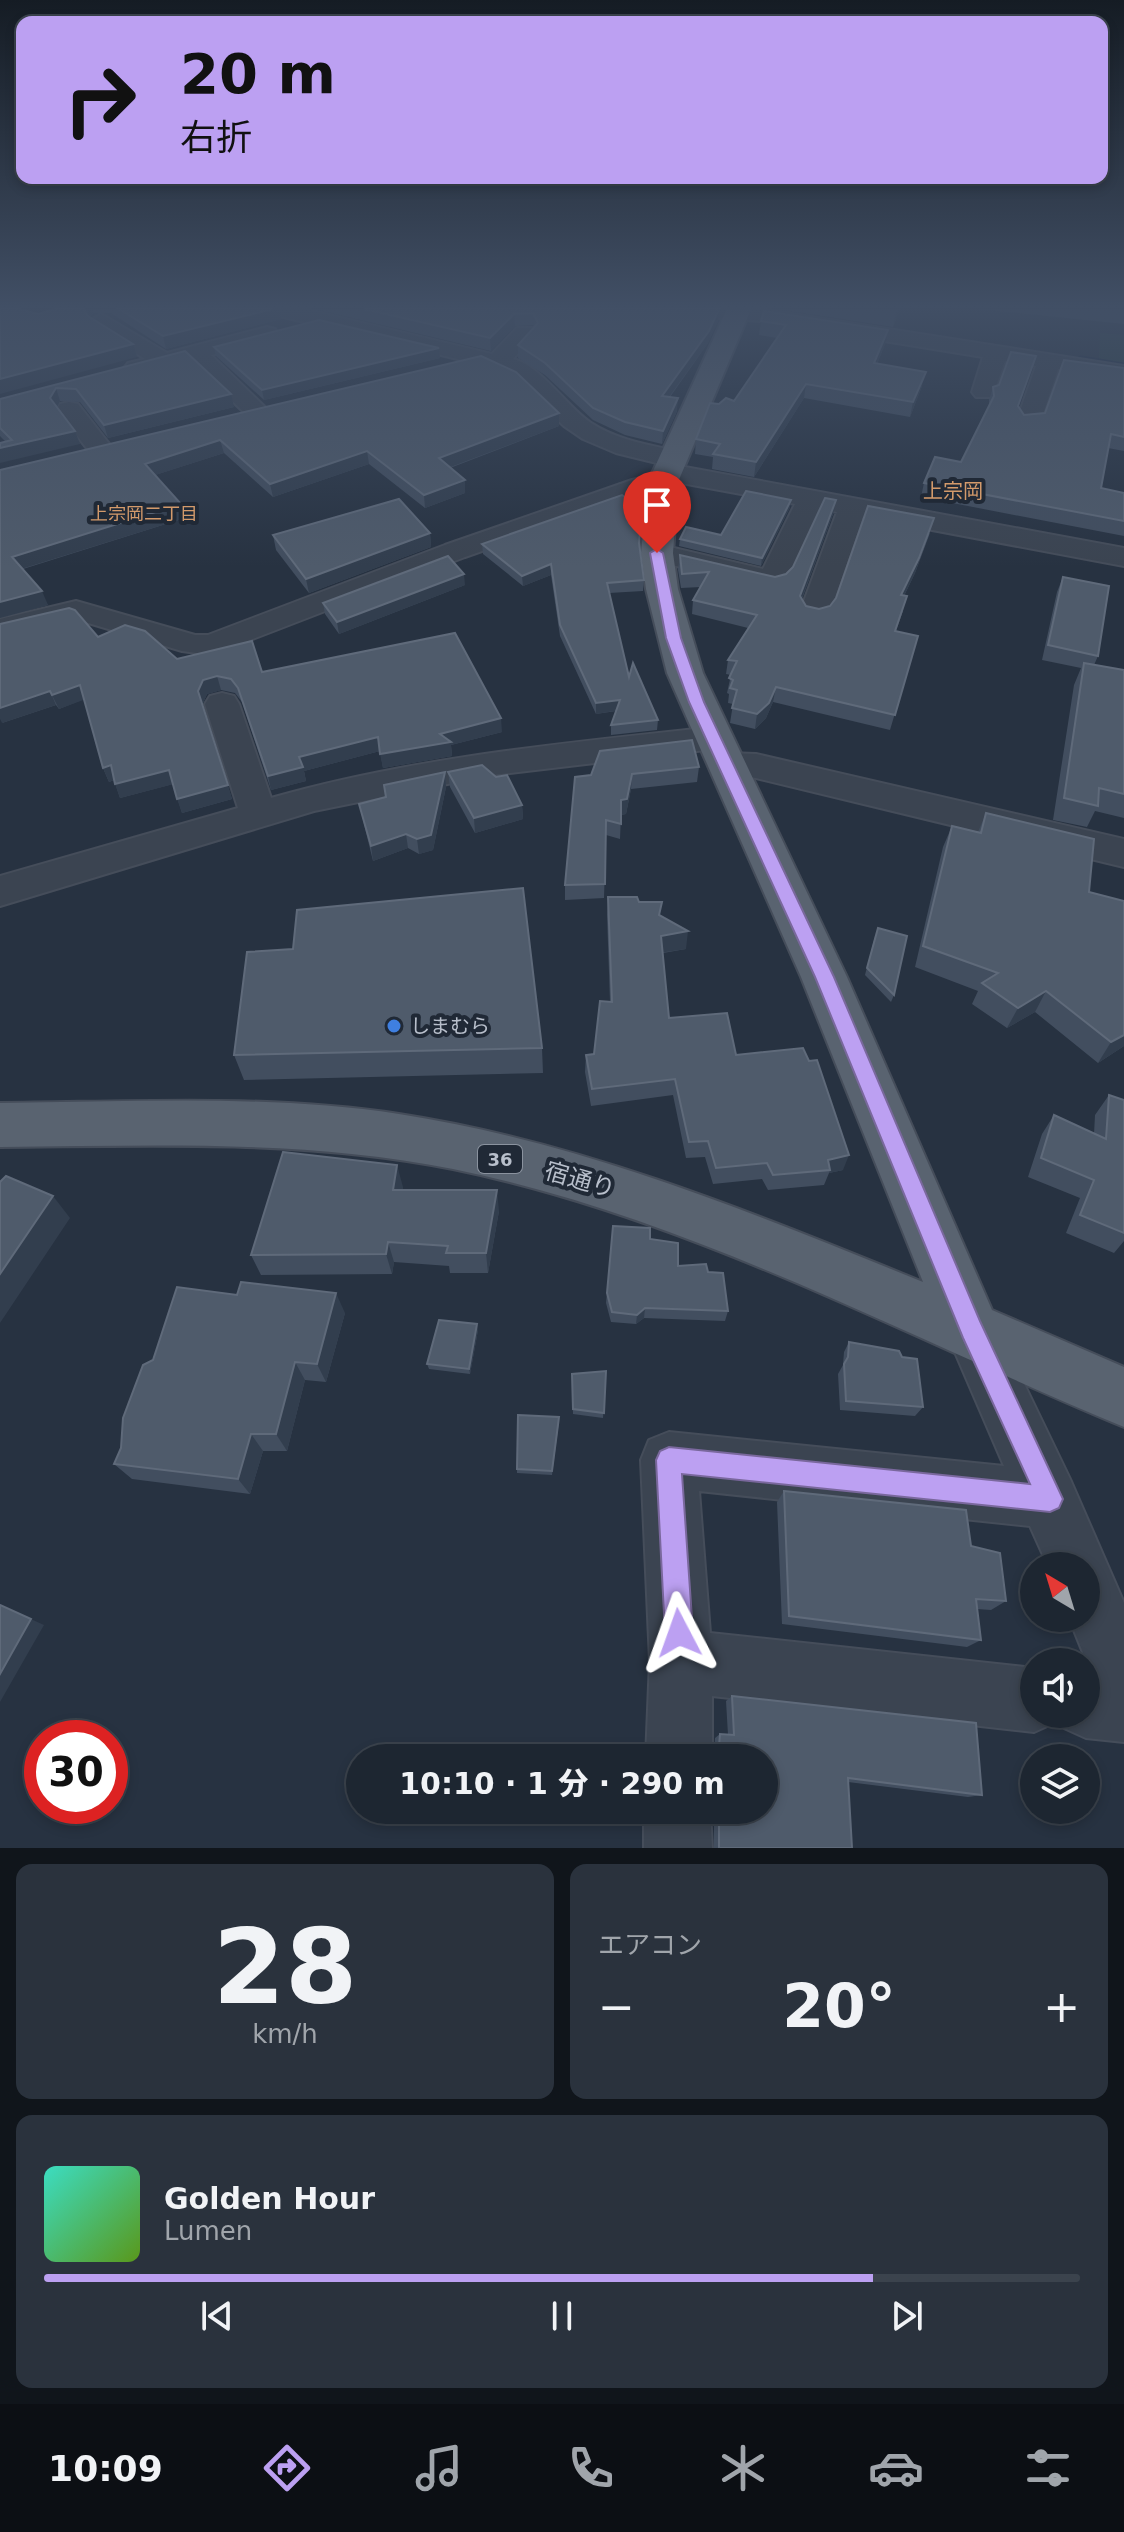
<!DOCTYPE html>
<html lang="ja">
<meta charset="utf-8">
<style>
:root{--surface:#1d2631;--page:#2a323d;--text:#f1f3f6;--muted:#a0a5ab;--line:#3b434d;--accent:#bca0f2}
body{margin:0;font-family:"DejaVu Sans","Noto Sans JP",sans-serif;background:var(--page);color:var(--text);height:100vh;display:flex;flex-direction:column;font-size:30px;white-space:nowrap}
*{box-sizing:border-box;margin:0}
p{font-size:26px;color:var(--muted)}
.icon{flex:none;width:44px;height:44px;fill:none;stroke:currentColor;stroke-width:2;stroke-linecap:round;stroke-linejoin:round}
.map{position:relative;height:1848px;overflow:hidden}
.panel{display:flex;flex-direction:column;gap:16px;padding:16px;background:#10151b;flex:1}
.panel>*{flex:none}
.banner{position:absolute;left:16px;top:16px;width:1092px;height:168px;border-radius:16px;box-shadow:0 4px 12px #0003,0 0 0 2px var(--line);background:#bca0f2;color:#111;overflow:hidden}
.needle{width:52px;rotate:322deg}
.tools{position:absolute;left:1020px;top:1552px;display:grid;gap:16px}
.tools a{display:grid;place-items:center;width:80px;height:80px;border-radius:50%;background:var(--surface);box-shadow:0 4px 12px #0003,0 0 0 2px var(--line);font-size:40px}
.speed{position:absolute;left:24px;top:1720px;display:flex;gap:16px;font-size:40px;font-weight:700;text-align:center}
.speed>*{display:grid;place-content:center;width:104px;height:104px;border-radius:50%;background:var(--surface);box-shadow:0 4px 12px #0003,0 0 0 2px var(--line);line-height:1}
.speed .limit{border:12px solid #d22;background:#fff;color:#111}
.pin{position:absolute;display:grid;place-items:center;width:68px;height:68px;color:#fff;margin:-82px -34px;border-radius:50% 50% 50% 0;rotate:-45deg;box-shadow:0 0 8px #0007}
.pin .icon{rotate:45deg}
.me{position:absolute;width:88px;margin:-44px;rotate:356deg;stroke-linejoin:round;filter:drop-shadow(0 0 6px #0008)}
.turn{display:flex;align-items:center;gap:28px;height:168px;padding:0 32px;font-size:36px}
.turn .icon{width:104px;height:104px;stroke-width:2.5}
.turn b{display:block;font-size:56px;line-height:68px}
.big{font-size:60px;font-weight:800;line-height:1.1}
.panel .widget{flex:1;display:flex;flex-direction:column;justify-content:center;gap:12px;min-width:0;padding:0 28px;border-radius:16px;background:var(--page)}
.panel .dial{align-items:center;gap:0}
.dial b{font-size:104px;line-height:1}
.song{display:flex;align-items:center;gap:24px}
.cover{width:96px;height:96px;border-radius:12px;background:linear-gradient(135deg,hsl(170 70% 55%),hsl(90 70% 35%))}
.played{height:8px;border-radius:4px;background:linear-gradient(90deg,var(--accent) 80%,var(--line) 80%)}
.keys{display:flex;justify-content:space-around;direction:ltr}
.heat{display:flex;justify-content:space-between;align-items:center;font-size:44px;direction:ltr}
.panel .tiles{flex:1;display:grid;gap:16px;grid-template-columns:1fr 1fr}
.widget:last-child{grid-column:span 2}
.trip{position:absolute;left:346px;top:1744px;width:432px;height:80px;border-radius:40px;background:var(--surface);box-shadow:0 4px 12px #0003,0 0 0 2px var(--line);font-weight:800;line-height:80px;text-align:center}
.tabs{display:flex;height:128px;justify-content:space-around;align-items:center;background:#0c0f14;color:var(--muted)}
.tabs .icon{width:56px;height:56px}
.tabs .on{color:var(--accent)}
.tabs b{font-size:36px;color:var(--text)}
.map>svg:first-child{display:block}
</style>
<div class="map">
<svg width="1124" height="1848" viewBox="0 0 1124 1848">
<rect width="100%" height="100%" fill="#273241"/>
<!-- green -->
<polygon fill="#293e42" points="1100,333 1124,335 1124,364 1099,360"/>
<g fill="none" stroke-linecap="round" stroke-linejoin="round">
<!-- stream -->
<polyline stroke="#1a283f" stroke-width="7" points="1081,359 1124,366"/>
<defs>
<g id="minor">
<path d="M268,309h36l188,45 25,-26h16l3,5 -23,26c27,6 54,48 78,64 28,18 59,22 90,29l4,6 -4,6 -7,1 450,83v18l-261,-49 -33,95 -4,6 -11,3 -11,-3 -4,-6 37,-100 -17,-3 -32,71 -5,6 -10,3 -126,-30 -4,-6 4,-6 10,-3 106,25 32,-65 -119,-22 -4,6 -25,5 -182,64 -254,98 -29,-4 -107,-32 -75,18v-18l76,-18 119,34h13l237,-90 187,-65 24,-5 -2,-3 4,-6 7,-1 -49,-12 -33,-14 -19,-13 -61,-56 -232,-56z"/>
<polygon points="673,309 761,309 1124,366 1124,380 1058,369 1041,420 1038,425 1020,425 1017,420 1036,366 1005,361 992,397 976,397 972,392 983,357 760,321 684,315"/>
<polygon points="101,314 167,353 267,327 275,329 278,334 275,339 211,355 269,411 266,416 248,416 190,361 136,375 128,373 124,368 128,363 145,359 93,326 90,321"/>
<polygon points="69,402 78,404 110,445 114,450 110,455 92,455 60,414 57,409 60,404"/>
<path d="M222,693l12,3 5,8 32,94c144,-41 294,-55 443,-71l12,3 5,8 -5,8 -12,3 -222,26 -178,36 -314,95v-30l238,-68 -33,-104 5,-8z"/>
<polygon points="728,753 756,754 1124,839 1124,867 756,778 716,773 710,765 716,757"/>
<path d="M971,1303l18,8 81,168 54,124v139l-38,-4 -22,-10 -5,-11 -3,5 -22,10 -322,-36v62h-66l4,-97 -9,-201 8,-20 20,-8 335,34 -59,-137 8,-18zM699,1491l331,35 18,40h38v52h-17l23,57 -6,-1v40h-52v-46l-324,-35z"/>
<polygon points="644,1810 710,1810 712,1848 644,1848"/>
</g>
<path id="major" d="M727,309h24l-73,173 -5,71 5,36 25,84 144,304 145,333 132,57v60c-220,-91 -436,-210 -671,-258 -149,-30 -302,-23 -453,-22v-44c132,-1 268,-9 399,11 183,28 354,99 524,168l-122,-305 -134,-304 -21,-84 -5,-36 7,-71z"/>
</defs>
<!-- minor casing -->
<use href="#minor" stroke="#454d5a" stroke-width="4"/>
<!-- major casing -->
<use href="#major" stroke="#454d5a" stroke-width="4"/>
<!-- minor -->
<use href="#minor" fill="#3b4451" fill-rule="evenodd"/>
<!-- major -->
<use href="#major" fill="#596370" fill-rule="evenodd"/>
</g>
<!-- wall -->
<g fill="#424e5f">
<polygon points="55,309 279,309 281,319 166,349 111,313 93,313 89,317 137,357 38,314"/>
<polygon points="315,309 719,309 718,321 708,343 670,397 677,411 662,444 625,435 593,420 545,375 518,358 518,345 534,327 533,325 515,326 491,351"/>
<polygon points="778,309 900,309 893,327"/>
<polygon points="978,309 1124,309 1124,324 1028,314"/>
<polygon points="764,311 885,344 877,364 922,386 910,417 804,398 754,477 712,469 713,457 695,454 696,439 719,404 734,401 777,338 759,335 761,321"/>
<polygon points="214,347 440,358 264,400 216,356"/>
<polygon points="185,351 234,407 108,438 80,402 60,401 57,407 75,431 80,444 6,442 0,436 0,399"/>
<polygon points="481,356 559,426 450,468 465,493 425,508 369,464 273,497 224,453 155,475 181,504 185,518 23,569 48,605 0,618 0,470"/>
<polygon points="1124,368 1124,451 1108,448 1101,488 1124,493 1124,536 921,497 924,483 961,462 989,404 989,400 993,387 1019,406 1024,415 1045,413"/>
<polygon points="836,500 833,514 802,599 806,606 819,609 830,606 930,533 915,573 904,596 903,611 896,631 918,636 890,730 773,702 766,718 755,729 730,723 733,704 728,703 729,694 727,693 731,675 726,674 728,660 748,628 692,614 693,600 701,587 681,588 678,570 680,555 775,577 786,574 793,567"/>
<polygon points="790,507 761,566 679,546 680,539 721,535"/>
<polygon points="430,533 431,547 309,593 276,550 273,535"/>
<polygon points="482,544 639,545 644,580 643,591 609,593 629,677 658,720 657,730 611,735 611,725 616,711 596,714 560,636 551,575 523,586 483,554"/>
<polygon points="1063,577 1098,656 1094,665 1124,670 1124,818 1095,811 1087,827 1053,820 1074,685 1081,668 1042,660 1057,592"/>
<polygon points="465,585 339,634 325,614 323,603"/>
<polygon points="98,637 177,659 262,672 502,732 451,745 452,756 383,768 380,751 304,771 306,781 271,790 242,702 235,693 221,690 207,694 202,705 232,799 182,813 173,784 120,798 114,780 109,782 103,768 84,699 59,709 56,705 2,723"/>
<polygon points="699,767 697,782 631,789 626,814 621,815 620,839 606,835 604,898 565,900 565,885 575,777"/>
<polygon points="445,772 446,787 433,850 419,854 408,848 373,861 359,804 386,797"/>
<polygon points="448,772 522,805 523,819 475,833 450,787"/>
<polygon points="986,813 1089,892 1124,1046 1098,1063 1035,1012 1007,1028 972,1004 978,991 915,967 943,847 952,826 978,832"/>
<polygon points="608,897 639,902 660,915 686,949 663,953 669,1018 736,1055 843,1170 829,1173 824,1185 768,1190 762,1179 713,1184 705,1157 686,1158 673,1095 591,1106 585,1072 586,1055 594,1054 610,1002 607,915"/>
<polygon points="875,936 894,995 891,1002 865,975"/>
<polygon points="542,1048 543,1073 244,1080 234,1055"/>
<polygon points="1109,1095 1124,1100 1124,1241 1114,1253 1066,1233 1080,1198 1028,1177 1042,1134 1054,1115 1094,1134 1095,1115"/>
<polygon points="403,1187 402,1190 499,1211 488,1273 450,1273 449,1266 394,1262 392,1274 261,1275 251,1255"/>
<polygon points="613,1226 650,1239 678,1266 708,1272 728,1311 725,1321 644,1318 636,1324 611,1322 606,1303"/>
<polygon points="345,1313 326,1382 305,1380 287,1451 263,1451 250,1494 132,1479 114,1464 121,1448 153,1360"/>
<polygon points="478,1330 470,1374 429,1369 427,1364"/>
<polygon points="849,1342 902,1357 923,1407 915,1416 840,1410 838,1374 843,1365 844,1352"/>
<polygon points="606,1371 603,1418 573,1414 572,1374"/>
<polygon points="559,1422 552,1475 517,1473 517,1469"/>
<polygon points="784,1491 971,1546 1006,1601 991,1610 977,1609 981,1640 967,1647 782,1624 777,1502"/>
<polygon points="732,1696 982,1795 968,1797 848,1782 852,1848 714,1848 714,1810 764,1810 764,1758 714,1758 715,1738 720,1734 728,1735 726,1701"/>
</g>
<!-- shaded-wall -->
<g fill="#323e4e">
<polygon points="84,309 92,309 93,313 87,319"/>
<polygon points="273,309 279,309 281,319 166,349 163,336"/>
<polygon points="719,309 718,321 708,343 661,408 662,396"/>
<polygon points="897,309 900,309 893,327"/>
<polygon points="514,314 515,326 491,351 490,338"/>
<polygon points="888,330 885,344 871,378 874,363"/>
<polygon points="133,344 137,357 0,394 0,379"/>
<polygon points="439,348 440,358 264,400 262,390"/>
<polygon points="926,372 922,386 910,417 913,402"/>
<polygon points="806,384 804,398 754,477 756,462"/>
<polygon points="56,388 60,401 55,411 50,398"/>
<polygon points="231,394 234,407 108,438 104,425"/>
<polygon points="678,398 677,411 662,444 663,431"/>
<polygon points="559,413 559,426 440,471 439,458"/>
<polygon points="75,431 80,444 0,463 0,448"/>
<polygon points="220,440 224,453 149,477 145,464"/>
<polygon points="367,451 369,464 273,497 270,484"/>
<polygon points="465,480 465,493 425,508 424,495"/>
<polygon points="791,500 790,507 761,566 762,558"/>
<polygon points="836,500 833,514 797,611 800,596"/>
<polygon points="181,504 185,518 18,570 12,557"/>
<polygon points="934,518 915,573 897,610 901,595"/>
<polygon points="430,533 431,547 309,593 306,579"/>
<polygon points="551,564 551,575 523,586 522,576"/>
<polygon points="464,574 465,585 339,634 337,622"/>
<polygon points="42,591 48,605 0,618 0,602"/>
<polygon points="217,676 221,690 207,694 202,705 198,691 203,680"/>
<polygon points="80,685 86,699 59,709 52,695"/>
<polygon points="776,687 773,702 766,718 755,729 757,714"/>
<polygon points="50,691 56,705 2,723 0,719 0,708"/>
<polygon points="620,700 620,710 596,714 596,703"/>
<polygon points="501,718 502,732 451,745 452,756 383,768 380,754 440,734"/>
<polygon points="378,737 380,751 304,771 306,781 271,790 268,776 299,757"/>
<polygon points="111,765 117,779 109,782 103,768"/>
<polygon points="169,770 174,784 120,798 115,784"/>
<polygon points="445,772 446,787 433,850 419,854 417,839"/>
<polygon points="632,774 631,789 626,814 620,815 621,800"/>
<polygon points="228,785 232,799 182,813 177,799"/>
<polygon points="522,805 523,819 475,833 474,818"/>
<polygon points="406,834 408,848 373,861 371,846"/>
<polygon points="688,931 686,949 659,953 661,936"/>
<polygon points="1046,991 1035,1012 1007,1028 1018,1008"/>
<polygon points="1124,1035 1124,1046 1098,1063 1111,1042"/>
<polygon points="849,1155 843,1170 829,1173 830,1170 828,1160"/>
<polygon points="397,1165 403,1187 398,1212 393,1190"/>
<polygon points="497,1190 499,1211 488,1273 486,1253"/>
<polygon points="53,1196 70,1218 0,1323 0,1274"/>
<polygon points="388,1242 394,1262 392,1274 386,1254"/>
<polygon points="336,1293 345,1313 326,1382 317,1364"/>
<polygon points="645,1308 644,1318 636,1324 637,1315"/>
<polygon points="477,1324 478,1330 470,1374 469,1369"/>
<polygon points="295,1362 305,1380 287,1451 276,1434"/>
<polygon points="251,1434 263,1451 250,1494 238,1479"/>
<polygon points="0,1605 44,1625 0,1702"/>
</g>
<!-- building -->
<g fill="#4f5b6b" stroke="#5f6a7a" stroke-width="2">
<polygon points="0,309 19,309 38,314 55,309 84,309 88,316 133,344 0,379"/>
<polygon points="119,309 273,309 163,336"/>
<polygon points="364,309 719,309 709,331 662,396 678,398 663,431 625,422 593,408 545,363 518,345 538,323 533,313 514,314 490,338"/>
<polygon points="764,311 888,330 874,363 926,372 913,402 806,384 756,462 713,454 720,444 696,439 710,403 719,404 726,398 734,401 786,325 761,321"/>
<polygon points="319,320 439,348 262,390 214,347"/>
<polygon points="185,351 231,394 104,425 76,389 56,388 50,398 75,431 0,448 0,443 12,440 0,428 0,399"/>
<polygon points="1011,352 1036,356 1018,406 1024,415 1045,413 1064,360 1124,368 1124,437 1111,434 1101,488 1124,493 1124,521 924,483 935,457 961,462 994,396 993,387 999,385"/>
<polygon points="481,356 516,372 559,413 439,458 465,480 424,495 367,451 270,484 220,440 145,464 181,504 12,557 42,591 0,602 0,470"/>
<polygon points="746,491 791,500 762,558 680,539 686,527 721,535"/>
<polygon points="622,495 642,510 639,543 644,580 607,583 629,677 633,663 658,720 611,725 620,700 596,703 560,625 551,564 522,576 482,544"/>
<polygon points="825,498 836,500 800,596 806,606 819,609 830,606 836,598 868,506 934,518 919,558 901,595 907,596 895,631 918,636 895,715 776,687 769,703 757,714 732,708 737,690 730,688 733,680 729,678 737,661 728,660 757,615 693,600 709,572 682,574 680,555 775,577 786,574 793,567"/>
<polygon points="399,499 430,533 306,579 273,535"/>
<polygon points="448,556 464,574 337,622 323,603"/>
<polygon points="1063,577 1109,586 1098,656 1048,645"/>
<polygon points="69,608 75,610 98,637 125,625 145,631 177,659 252,641 262,672 455,633 501,718 440,734 451,742 380,754 378,737 299,757 303,767 268,776 238,688 231,679 217,676 203,680 198,691 228,785 177,799 169,770 115,784 111,765 103,768 80,685 52,695 50,691 0,708 0,624"/>
<polygon points="1084,663 1124,670 1124,794 1099,788 1098,806 1064,798"/>
<polygon points="692,740 699,767 632,774 627,799 621,800 621,824 606,820 605,884 565,885 575,777 591,775 600,751"/>
<polygon points="482,765 496,777 507,775 522,805 474,818 448,772"/>
<polygon points="445,772 431,835 417,839 406,834 371,846 359,804 386,797 384,785"/>
<polygon points="986,813 1094,839 1089,892 1124,901 1124,1035 1111,1042 1046,991 1018,1008 982,983 998,973 923,946 952,826 981,833"/>
<polygon points="523,888 542,1048 234,1055 247,952 293,949 297,910"/>
<polygon points="608,897 637,897 639,902 662,902 659,915 688,931 661,936 669,1018 727,1013 736,1055 803,1048 809,1061 817,1060 849,1155 828,1160 830,1170 773,1175 767,1163 716,1168 708,1141 689,1142 675,1079 592,1089 586,1055 594,1054 600,1001 612,1002"/>
<polygon points="878,928 907,936 894,995 867,968"/>
<polygon points="1109,1095 1124,1100 1124,1233 1080,1215 1094,1180 1041,1158 1054,1115 1106,1139"/>
<polygon points="283,1152 397,1165 393,1190 497,1190 486,1253 446,1253 448,1246 388,1242 386,1254 251,1255"/>
<polygon points="6,1176 53,1196 0,1274 0,1182"/>
<polygon points="613,1226 650,1228 650,1239 678,1243 678,1266 706,1264 708,1272 723,1273 728,1311 645,1308 637,1315 612,1312 607,1293"/>
<polygon points="241,1282 336,1293 317,1364 295,1362 276,1434 251,1434 238,1479 114,1464 121,1448 123,1418 143,1365 153,1360 177,1287 237,1295"/>
<polygon points="439,1320 477,1324 469,1369 427,1364"/>
<polygon points="849,1342 899,1351 902,1357 917,1359 923,1407 846,1401 844,1364 848,1357"/>
<polygon points="606,1371 604,1413 573,1409 572,1374"/>
<polygon points="518,1415 559,1417 552,1471 517,1469"/>
<polygon points="784,1491 966,1510 971,1546 1000,1553 1006,1601 976,1599 981,1640 789,1616"/>
<polygon points="0,1605 31,1619 0,1674"/>
<polygon points="732,1696 976,1723 982,1795 848,1778 852,1848 719,1848 719,1810 764,1810 764,1758 718,1758 720,1734 734,1735"/>
</g>
<!-- sky -->
<linearGradient id="sky" x2="0" y2="1"><stop stop-color="#151c24"/><stop offset="0.54" stop-color="#414f65"/><stop offset="1" stop-color="#414f65" stop-opacity="0"/></linearGradient>
<rect width="1124" height="567" fill="url(#sky)"/>
<!-- route -->
<polygon fill="#bca0f2" stroke="#7a689d" stroke-width="2" points="657,549 663,553 681,638 704,702 834,977 980,1321 1063,1499 1059,1508 1050,1512 682,1474 693,1633 689,1642 679,1647 670,1642 665,1633 656,1460 660,1451 669,1447 1030,1484 963,1338 815,977 689,702 666,638 650,553"/>
<!-- markers -->
<circle fill="#3f7fe0" stroke="#202936" stroke-width="3" cx="394" cy="1026" r="8"/>
<g text-anchor="middle" dominant-baseline="central" stroke-width="8" stroke-linejoin="round" paint-order="stroke">
<!-- far-neighbourhood labels -->
<g font-size="18" fill="#d39a6b" stroke="#202936">
<text x="144" y="513">上宗岡二丁目</text>
</g>
<!-- shield labels -->
<rect fill="#202936" stroke="#8a929e" stroke-width="2" x="478" y="1145" width="44" height="28" rx="6"/>
<g font-size="18" font-weight="bold" fill="#b8bfcb">
<text x="500" y="1159">36</text>
</g>
<!-- far-quarter labels -->
<g font-size="20" fill="#d39a6b" stroke="#202936">
<text x="953" y="491">上宗岡</text>
</g>
<!-- poi labels -->
<g font-size="20" fill="#b8bfcb" stroke="#202936" text-anchor="start">
<text x="410" y="1026">しまむら</text>
</g>
<!-- near-street labels -->
<g font-size="24" fill="#b8bfcb" stroke="#202936">
<text transform="translate(580 1180) rotate(16)">宿通り</text>
</g>
</g>
</svg>
<div class="tools">
<a><svg class="needle" viewBox="-14 -14 28 28"><path d="M0-13l5 13h-10z" fill="#e53935"/><path d="M0 13l5-13h-10z" fill="#a0a5ab"/></svg></a>
<a><svg class="icon" aria-label="sound" viewBox="0 0 24 24"><path d="M4 9h4l5-4v14l-5-4H4zM17 9q2 3 0 6"/></svg></a>
<a><svg class="icon" aria-label="layers" viewBox="0 0 24 24"><path d="M12 4l9 5-9 5-9-5zM3 14l9 5 9-5"/></svg></a>
</div>
<div class="speed"><div class="limit">30</div></div>
<div class="pin" style="left:657px;top:553px;background:#d93025"><svg class="icon" aria-label="arrive" viewBox="0 0 24 24"><path d="M6 21V4h12l-3 4 3 4H6"/></svg></div>
<svg class="me" style="left:679px;top:1633px" viewBox="-20 -20 40 40"><path d="M0-17L14 15 0 8-14 15z" fill="#bca0f2" stroke="#fff" stroke-width="4"/></svg>
<div class="trip">10:10 · 1 分 · 290 m</div>
<div class="banner">
<div class="turn"><svg class="icon" aria-label="right" viewBox="0 0 24 24"><path d="M7 20v-9h11M14 6l5 5-5 5"/></svg><div><b>20 m</b>右折</div></div>
</div>
</div>
<section class="panel">
<div class="tiles">
<div class="widget dial"><b>28</b><p>km/h</p></div>
<div class="widget"><p>エアコン</p>
<div class="heat"><a>−</a><b class="big">20°</b><a>+</a></div>
</div>
<div class="widget">
<div class="song"><i class="cover"></i><div><b>Golden Hour</b><p>Lumen</p></div></div>
<div class="played"></div>
<div class="keys"><svg class="icon" aria-label="previous" viewBox="0 0 24 24"><path d="M18 5L8 12l10 7zM5 5v14"/></svg><svg class="icon" aria-label="pause" viewBox="0 0 24 24"><path d="M8 5v14M16 5v14"/></svg><svg class="icon" aria-label="next" viewBox="0 0 24 24"><path d="M6 5l10 7-10 7zM19 5v14"/></svg></div>
</div>
</div>
</section>
<nav class="tabs">
<b>10:09</b>
<svg class="icon on" aria-label="directions" viewBox="0 0 24 24"><path d="M12 3l9 9-9 9-9-9zM9 14v-3h6M13 9l2 2-2 2"/></svg>
<svg class="icon" aria-label="music" viewBox="0 0 24 24"><path d="M9 18V5l10-2v13"/><circle cx="6" cy="18" r="3"/><circle cx="16" cy="16" r="3"/></svg>
<svg class="icon" aria-label="phone" viewBox="0 0 24 24"><path d="M5 4h4l2 5-3 2q2 4 5 5l2-3 5 2v4C11 20 4 13 5 4z"/></svg>
<svg class="icon" aria-label="climate" viewBox="0 0 24 24"><path d="M12 3v18M4 7l16 10M4 17L20 7"/></svg>
<svg class="icon" aria-label="car" viewBox="0 0 24 24"><path d="M5 17H2v-5l4-1 3-4h7l3 4 3 1v5h-3M9 17h6M6 11h13"/><circle cx="7" cy="17" r="2"/><circle cx="17" cy="17" r="2"/></svg>
<svg class="icon" aria-label="filters" viewBox="0 0 24 24"><path d="M4 7h16M4 17h16"/><circle cx="9" cy="7" r="2"/><circle cx="15" cy="17" r="2"/></svg>
</nav>
